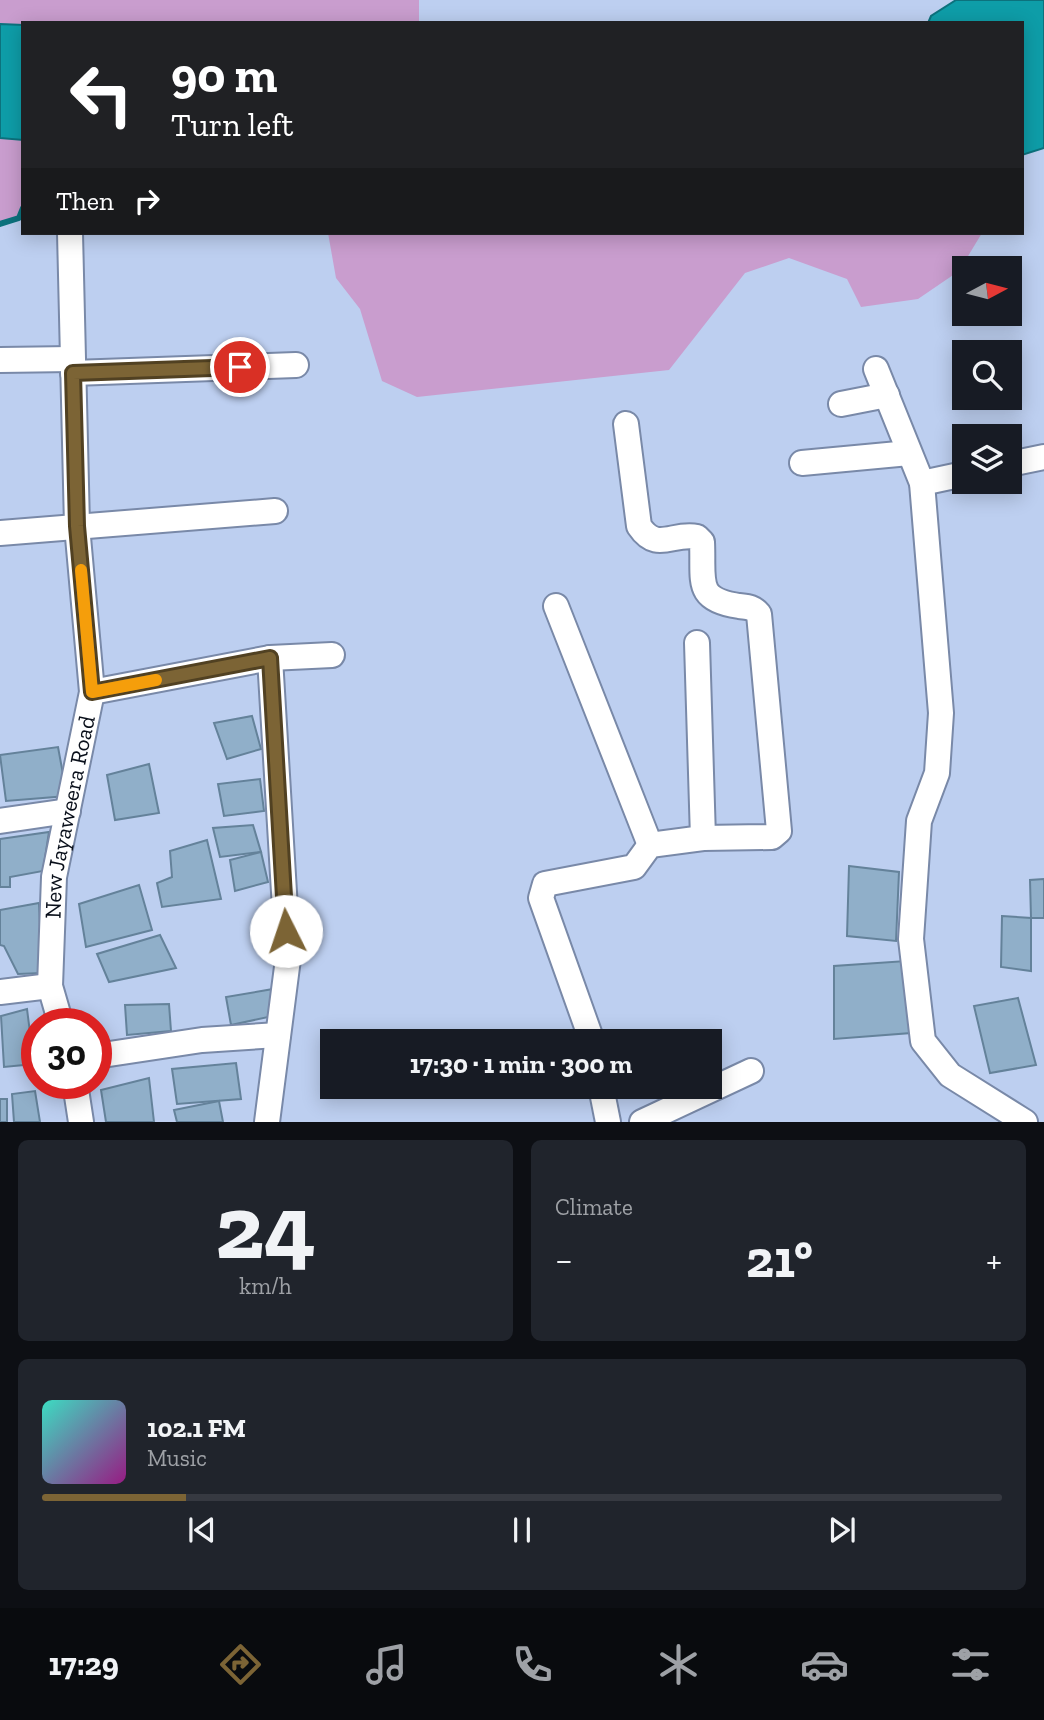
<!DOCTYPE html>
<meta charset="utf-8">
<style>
:root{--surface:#171b24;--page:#20242c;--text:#f1f3f6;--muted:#9ea1a6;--line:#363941;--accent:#7c6435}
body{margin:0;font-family:"Zilla Slab",serif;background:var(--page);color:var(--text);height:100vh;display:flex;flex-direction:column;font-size:26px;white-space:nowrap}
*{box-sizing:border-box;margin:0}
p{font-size:23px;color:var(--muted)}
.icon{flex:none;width:38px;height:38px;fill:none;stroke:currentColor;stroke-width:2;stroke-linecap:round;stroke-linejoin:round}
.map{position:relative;height:1122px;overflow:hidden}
.side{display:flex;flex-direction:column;gap:18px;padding:18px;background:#0d0f14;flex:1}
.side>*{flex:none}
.guide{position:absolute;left:21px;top:21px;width:1003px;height:214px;border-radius:0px;box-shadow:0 4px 18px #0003;background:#202124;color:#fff;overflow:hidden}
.needle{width:46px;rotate:83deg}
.buttons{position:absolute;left:952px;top:256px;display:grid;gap:14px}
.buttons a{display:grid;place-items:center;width:70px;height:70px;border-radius:0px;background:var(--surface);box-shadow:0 4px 18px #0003;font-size:35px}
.speed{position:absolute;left:21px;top:1008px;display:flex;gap:14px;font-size:35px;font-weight:700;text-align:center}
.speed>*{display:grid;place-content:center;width:91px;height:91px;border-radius:50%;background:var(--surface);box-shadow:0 4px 18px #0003;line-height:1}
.speed .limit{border:10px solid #d22;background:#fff;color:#111}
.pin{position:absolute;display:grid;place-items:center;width:60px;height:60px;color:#fff;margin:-30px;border:4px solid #fff;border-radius:50%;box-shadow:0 2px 7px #0007}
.me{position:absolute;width:77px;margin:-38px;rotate:356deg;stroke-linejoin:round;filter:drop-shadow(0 0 5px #0008)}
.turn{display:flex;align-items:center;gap:24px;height:147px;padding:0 35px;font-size:32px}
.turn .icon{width:91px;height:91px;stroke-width:2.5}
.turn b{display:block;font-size:49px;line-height:60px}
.then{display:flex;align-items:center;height:66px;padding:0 35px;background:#0003;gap:14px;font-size:26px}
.big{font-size:52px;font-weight:800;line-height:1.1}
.side .tile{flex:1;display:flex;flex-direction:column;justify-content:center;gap:10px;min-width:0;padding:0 24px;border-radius:10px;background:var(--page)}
.side .dial{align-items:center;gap:0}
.dial b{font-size:91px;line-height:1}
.song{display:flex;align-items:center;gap:21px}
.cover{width:84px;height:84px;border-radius:10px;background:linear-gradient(135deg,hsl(170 70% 55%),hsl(310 70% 35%))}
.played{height:7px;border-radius:4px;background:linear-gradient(90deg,var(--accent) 15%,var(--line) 15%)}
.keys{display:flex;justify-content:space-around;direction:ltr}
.heat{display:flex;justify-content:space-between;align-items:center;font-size:38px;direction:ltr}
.side .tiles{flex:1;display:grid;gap:18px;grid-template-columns:1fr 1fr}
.tile:last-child{grid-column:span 2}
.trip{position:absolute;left:320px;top:1029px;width:402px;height:70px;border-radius:0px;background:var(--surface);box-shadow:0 4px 18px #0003;font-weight:800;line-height:70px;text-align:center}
.dock{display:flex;height:112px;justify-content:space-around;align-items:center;background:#090b0e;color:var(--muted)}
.dock .icon{width:49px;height:49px}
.dock .active{color:var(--accent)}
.dock b{font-size:32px;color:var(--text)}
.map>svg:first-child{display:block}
</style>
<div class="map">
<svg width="1044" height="1122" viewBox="0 0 1044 1122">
<rect width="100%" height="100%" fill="#bdcff0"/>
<!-- green -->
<g fill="#c99dce">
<polygon points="0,0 419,0 419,23 23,25 0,24"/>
<polygon points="0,138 23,140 23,208 19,218 0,224"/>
<polygon points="328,233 982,233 959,271 918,299 861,307 847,279 789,258 745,273 669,370 417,397 382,381 360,309 336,278"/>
</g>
<!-- water -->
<g fill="#0e9da8" stroke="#0c727d" stroke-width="2">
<polygon points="956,0 1044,0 1044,148 1022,155 1022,23 928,23 931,16"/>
<polygon points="0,24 23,25 23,140 0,138"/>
</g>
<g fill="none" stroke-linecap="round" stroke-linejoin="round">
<!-- stream -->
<polyline stroke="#0c727d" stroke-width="6" points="0,224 19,218 23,208"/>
</g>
<!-- building -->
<g fill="#90afc9" stroke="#64829a" stroke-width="2">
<polygon points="252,716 261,749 227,759 214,723"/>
<polygon points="58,747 67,796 6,801 0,755"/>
<polygon points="149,764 159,813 115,820 107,775"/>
<polygon points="260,779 264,811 224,816 218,784"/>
<polygon points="253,825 261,852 220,857 213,828"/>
<polygon points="49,832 43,871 10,877 10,887 0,887 0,839"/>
<polygon points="207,840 221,899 162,907 157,883 172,877 170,851"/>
<polygon points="261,852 268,882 235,891 230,860"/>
<polygon points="849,866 899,872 896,941 847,936"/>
<polygon points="1044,879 1044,918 1031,918 1030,880"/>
<polygon points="139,885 152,930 86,947 79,904"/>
<polygon points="39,903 42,973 18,974 4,946 0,945 0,910"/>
<polygon points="1002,916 1031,918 1031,971 1001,967"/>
<polygon points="160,935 176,968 109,982 97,954"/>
<polygon points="906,961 911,1033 834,1039 834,966"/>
<polygon points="273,989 273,1016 231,1025 226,997"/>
<polygon points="1018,998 1036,1065 990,1073 974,1006"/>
<polygon points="169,1004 171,1031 127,1035 125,1005"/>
<polygon points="27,1009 34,1064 4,1067 1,1016"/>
<polygon points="236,1063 241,1099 177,1104 172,1069"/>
<polygon points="149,1078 154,1122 106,1122 101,1090"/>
<polygon points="35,1091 40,1122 14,1122 12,1094"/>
<rect x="0" y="1099" width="7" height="23"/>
<polygon points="219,1101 223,1122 177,1122 174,1110"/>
</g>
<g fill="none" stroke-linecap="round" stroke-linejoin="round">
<defs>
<g id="minor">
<polyline points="0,360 72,359"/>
<polyline points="876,369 922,483 941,713 937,773 919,821 911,939 923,1041 950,1075 1025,1122"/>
<polyline points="73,373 296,365"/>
<polyline points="841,404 887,395"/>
<path d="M626,424l13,102c18,27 33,6 58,11l5,5c2,40 -8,57 37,64 9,1 14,1 20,8l20,217 -7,6 -69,1"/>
<polyline points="802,463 909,453"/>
<polyline points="1010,464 1044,457"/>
<polyline points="922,483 964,474"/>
<polyline points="0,533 275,511"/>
<polyline points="556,606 650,845"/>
<polyline points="92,692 270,658 332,655"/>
<polyline points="0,821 68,811"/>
<polyline points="0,992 50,986"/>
<path id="s1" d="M61,1024l-11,-38 4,-109 38,-185 -15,-166 -7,-293"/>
<polyline points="592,1041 541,898 545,884 634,867 650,845 703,838 697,643"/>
<polyline points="96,1056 202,1040 278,1035"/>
<polyline points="75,1083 81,1122"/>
<polyline points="601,1087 608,1122"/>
<polyline points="267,1122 288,959 270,658"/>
<polyline points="642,1122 751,1071"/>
</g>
</defs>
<!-- minor casing -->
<use href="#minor" stroke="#7989a8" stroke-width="28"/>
<!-- minor -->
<use href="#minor" stroke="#fff" stroke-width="24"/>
</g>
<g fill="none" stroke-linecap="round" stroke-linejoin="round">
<defs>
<polyline id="route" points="240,367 73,373 77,526 92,692 270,658 286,931"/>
</defs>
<!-- route casing -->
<use href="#route" stroke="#514122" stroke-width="18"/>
<!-- route -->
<use href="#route" stroke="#7c6435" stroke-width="12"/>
<!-- slow -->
<polyline stroke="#f59e0b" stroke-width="12" points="81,570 92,692 156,680"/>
</g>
<g text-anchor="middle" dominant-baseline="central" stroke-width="6" stroke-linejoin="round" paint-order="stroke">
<!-- street labels -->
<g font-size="23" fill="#090f1a" stroke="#e8effd">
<text stroke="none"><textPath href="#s1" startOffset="210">New Jayaweera Road</textPath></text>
</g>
</g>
</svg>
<div class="buttons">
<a><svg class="needle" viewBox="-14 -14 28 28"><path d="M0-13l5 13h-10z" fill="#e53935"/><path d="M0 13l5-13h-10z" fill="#9ea1a6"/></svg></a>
<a><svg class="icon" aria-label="search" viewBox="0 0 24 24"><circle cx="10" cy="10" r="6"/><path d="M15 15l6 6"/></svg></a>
<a><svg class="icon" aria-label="layers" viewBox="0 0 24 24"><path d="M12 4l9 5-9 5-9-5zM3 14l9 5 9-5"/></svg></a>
</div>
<div class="speed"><div class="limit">30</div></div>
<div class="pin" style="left:240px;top:367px;background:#d93025"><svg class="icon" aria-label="arrive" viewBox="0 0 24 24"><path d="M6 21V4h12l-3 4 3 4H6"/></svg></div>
<svg class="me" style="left:286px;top:931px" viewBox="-20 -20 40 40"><circle r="19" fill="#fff"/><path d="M0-13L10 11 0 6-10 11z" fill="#7c6435"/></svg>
<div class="trip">17:30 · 1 min · 300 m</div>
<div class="guide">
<div class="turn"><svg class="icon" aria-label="left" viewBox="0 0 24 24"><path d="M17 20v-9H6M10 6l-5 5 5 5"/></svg><div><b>90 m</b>Turn left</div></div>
<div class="then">Then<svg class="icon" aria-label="right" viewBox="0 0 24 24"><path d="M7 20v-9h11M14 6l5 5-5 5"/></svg></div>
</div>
</div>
<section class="side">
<div class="tiles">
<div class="tile dial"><b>24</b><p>km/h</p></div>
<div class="tile"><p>Climate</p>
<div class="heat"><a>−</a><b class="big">21°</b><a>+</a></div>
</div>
<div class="tile">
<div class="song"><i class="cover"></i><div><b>102.1 FM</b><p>Music</p></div></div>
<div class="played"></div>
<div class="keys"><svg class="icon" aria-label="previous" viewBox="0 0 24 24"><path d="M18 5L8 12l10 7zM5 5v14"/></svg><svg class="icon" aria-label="pause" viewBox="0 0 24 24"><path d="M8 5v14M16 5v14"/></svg><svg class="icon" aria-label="next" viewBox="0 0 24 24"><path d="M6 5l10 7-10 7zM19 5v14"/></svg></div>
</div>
</div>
</section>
<nav class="dock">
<b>17:29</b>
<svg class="icon active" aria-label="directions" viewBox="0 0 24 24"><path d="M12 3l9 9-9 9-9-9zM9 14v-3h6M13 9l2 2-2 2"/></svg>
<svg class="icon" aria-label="music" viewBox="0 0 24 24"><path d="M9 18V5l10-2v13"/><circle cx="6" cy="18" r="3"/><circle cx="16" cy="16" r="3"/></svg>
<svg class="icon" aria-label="phone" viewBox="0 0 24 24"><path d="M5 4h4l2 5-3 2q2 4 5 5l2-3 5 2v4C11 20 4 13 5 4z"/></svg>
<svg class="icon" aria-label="climate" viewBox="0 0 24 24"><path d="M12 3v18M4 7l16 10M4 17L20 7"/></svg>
<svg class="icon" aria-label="car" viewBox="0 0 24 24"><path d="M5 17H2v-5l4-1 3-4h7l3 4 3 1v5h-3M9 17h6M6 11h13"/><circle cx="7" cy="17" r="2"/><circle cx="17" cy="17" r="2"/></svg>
<svg class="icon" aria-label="filters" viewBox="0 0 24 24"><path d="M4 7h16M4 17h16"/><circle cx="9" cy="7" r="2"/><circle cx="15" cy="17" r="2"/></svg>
</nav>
